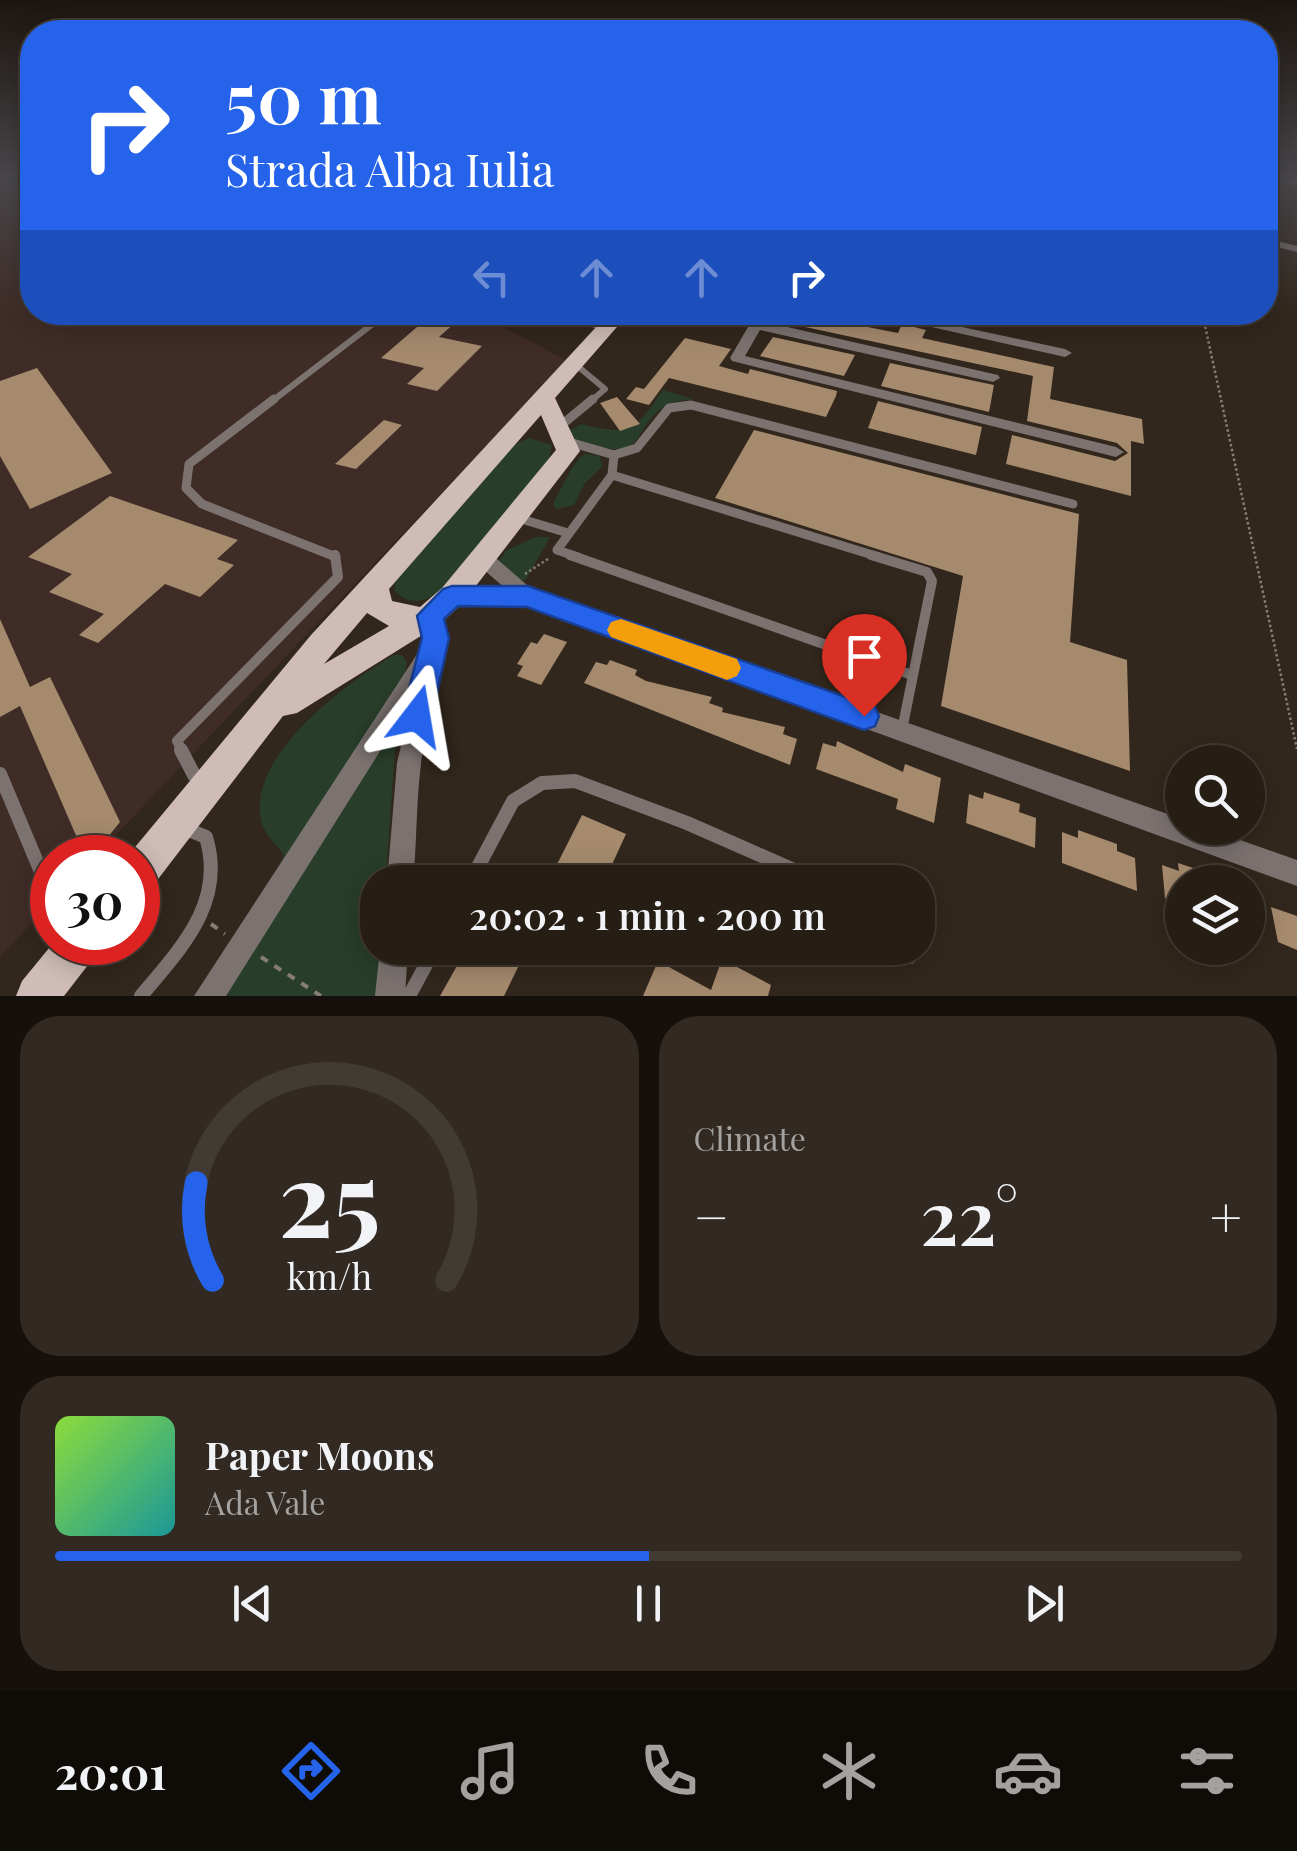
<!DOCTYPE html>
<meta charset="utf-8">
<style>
:root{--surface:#261d15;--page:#322a22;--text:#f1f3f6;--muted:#a4a2a0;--line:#423b34;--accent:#2563eb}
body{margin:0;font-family:"Playfair Display",serif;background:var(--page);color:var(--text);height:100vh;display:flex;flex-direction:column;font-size:38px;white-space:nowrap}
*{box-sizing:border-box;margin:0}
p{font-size:32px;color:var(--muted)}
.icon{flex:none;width:55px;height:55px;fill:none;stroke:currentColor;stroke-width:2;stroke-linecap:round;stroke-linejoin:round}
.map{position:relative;height:996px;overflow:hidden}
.details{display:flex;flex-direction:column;gap:20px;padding:20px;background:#15100c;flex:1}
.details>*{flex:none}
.top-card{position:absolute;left:20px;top:20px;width:1258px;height:305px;border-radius:40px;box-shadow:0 5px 25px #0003,0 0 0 2px var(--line);background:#2563eb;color:#fff;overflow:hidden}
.tools{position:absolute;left:1165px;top:745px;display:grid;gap:20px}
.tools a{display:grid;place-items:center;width:100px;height:100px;border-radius:50%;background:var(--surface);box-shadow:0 5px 25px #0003,0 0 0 2px var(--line);font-size:50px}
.speed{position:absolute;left:30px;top:835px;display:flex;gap:20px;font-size:50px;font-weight:700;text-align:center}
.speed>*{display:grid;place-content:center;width:130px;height:130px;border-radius:50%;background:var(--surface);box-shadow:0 5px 25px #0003,0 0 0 2px var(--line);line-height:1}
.speed .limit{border:15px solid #d22;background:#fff;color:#111}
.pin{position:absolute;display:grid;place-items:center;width:85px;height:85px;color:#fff;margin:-102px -42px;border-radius:50% 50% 50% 0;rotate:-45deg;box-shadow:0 0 10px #0007}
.pin .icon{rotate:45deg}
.me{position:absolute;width:110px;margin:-55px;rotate:14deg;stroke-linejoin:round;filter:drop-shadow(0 0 8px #0008)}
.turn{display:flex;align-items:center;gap:35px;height:210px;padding:0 40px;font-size:45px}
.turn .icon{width:130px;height:130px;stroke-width:2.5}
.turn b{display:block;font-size:70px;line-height:85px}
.lanes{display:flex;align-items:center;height:95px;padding:0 40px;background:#0003;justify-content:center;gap:50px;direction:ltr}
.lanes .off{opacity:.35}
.big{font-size:75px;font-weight:600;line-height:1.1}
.details .card{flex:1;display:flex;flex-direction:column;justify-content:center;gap:15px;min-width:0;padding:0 35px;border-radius:40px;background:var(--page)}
.details .dial{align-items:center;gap:0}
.dial svg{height:260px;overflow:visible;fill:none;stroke:var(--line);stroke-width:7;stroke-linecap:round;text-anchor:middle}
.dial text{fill:var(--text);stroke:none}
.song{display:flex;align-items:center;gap:30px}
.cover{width:120px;height:120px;border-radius:15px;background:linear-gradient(135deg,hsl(90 70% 55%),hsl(180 70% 35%))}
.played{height:10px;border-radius:5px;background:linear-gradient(90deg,var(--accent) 50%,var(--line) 50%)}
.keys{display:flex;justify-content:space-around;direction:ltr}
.heat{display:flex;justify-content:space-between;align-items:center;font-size:55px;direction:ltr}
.details .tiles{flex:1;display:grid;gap:20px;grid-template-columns:1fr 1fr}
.card:last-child{grid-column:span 2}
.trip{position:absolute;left:360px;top:865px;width:575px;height:100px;border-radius:40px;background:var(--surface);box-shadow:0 5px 25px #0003,0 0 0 2px var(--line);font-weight:600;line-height:100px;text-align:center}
.menu{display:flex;height:160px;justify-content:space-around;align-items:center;background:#0f0c08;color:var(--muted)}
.menu .icon{width:70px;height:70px}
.menu .on{color:var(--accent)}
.menu b{font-size:45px;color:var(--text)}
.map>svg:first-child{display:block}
</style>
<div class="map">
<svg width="1297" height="996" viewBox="0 0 1297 996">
<rect width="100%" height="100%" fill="#32271c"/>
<!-- industrial -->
<polygon fill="#3f2c27" points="0,177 32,177 32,312 477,313 567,361 95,857 52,858 52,902 0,957"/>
<!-- green -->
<g fill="#283d2a">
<path d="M663,390l30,9c-9,2 -21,1 -30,8 -32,23 -16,52 -69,39 -11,-3 -20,-4 -29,-13l16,-9c50,12 53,8 82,-34z"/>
<path d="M529,438l23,7 -3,14 -110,135c-19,8 -29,12 -45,-4l2,-12 119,-134z"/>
<path d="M585,454l15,2 2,11 -17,16 -11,22 -18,4 -3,-5c8,-14 20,-44 32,-50z"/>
<polygon points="536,537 550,537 525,581 513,577 498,562 507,550"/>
<path d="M394,655h8l5,7 -10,55 -11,165h-8v66h3l-4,48h-179l56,-70 30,-71c-6,-8 -19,-21 -22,-31 -19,-66 84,-141 132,-169z"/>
</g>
<!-- building -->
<g fill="#a58a6e">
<polygon points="791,312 898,333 902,324 926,330 922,338 1054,367 1050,399 1142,419 1144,444 1131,441 1131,496 1006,464 1012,435 1115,461 1128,453 1117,443 1027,421 1033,376 782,322"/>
<polygon points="431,315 457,321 439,337 482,346 437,391 407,384 424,368 381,358"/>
<polygon points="773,337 855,355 844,376 760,356"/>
<polygon points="685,338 731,349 719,366 748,374 750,369 837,391 836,396 826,417 669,378 649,405 626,399 636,387 644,389"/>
<polygon points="890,363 994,385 989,412 881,386"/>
<polygon points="37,368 112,473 30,509 0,456 0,381"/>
<polygon points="617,397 628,410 640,424 620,431 600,403"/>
<polygon points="878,401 982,427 976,455 868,428"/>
<polygon points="384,420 402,425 356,469 335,464"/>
<polygon points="754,430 1079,514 1070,642 1127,660 1130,771 941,706 963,576 715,498"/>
<polygon points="110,496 238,540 217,559 234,565 200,597 165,584 98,643 79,635 104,614 49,592 72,574 28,557"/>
<polygon points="0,619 30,687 50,677 120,822 91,858 54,858 78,840 20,706 0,717"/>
<polygon points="544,634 567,642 541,685 517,676 523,666 517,664 531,642 537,644"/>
<polygon points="610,660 637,670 635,675 646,681 712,697 709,703 723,708 722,712 785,727 783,734 797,739 790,765 584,683 596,662 607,665"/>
<polygon points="837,741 903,772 905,764 941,778 934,823 896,809 898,799 816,769 823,743 836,747"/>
<polygon points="984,792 1020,804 1019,812 1036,818 1035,848 966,823 969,794 983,799"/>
<polygon points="582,815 626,834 604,882 548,882"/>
<polygon points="1078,830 1117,844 1117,851 1135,858 1137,891 1062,863 1062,832 1078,838"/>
<polygon points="1178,863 1229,880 1228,882 1182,882 1182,904 1165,898 1162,865 1179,871"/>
<polygon points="1271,907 1297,916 1297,950 1278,942"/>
<polygon points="467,948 500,948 522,959 504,996 440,996"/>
<polygon points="722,959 771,985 768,996 643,996 658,961 711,990"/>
</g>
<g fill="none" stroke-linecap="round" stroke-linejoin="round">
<!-- path-far1 -->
<g stroke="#867d74" stroke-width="2.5" stroke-dasharray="2.5 2.5" stroke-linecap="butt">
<polyline points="1202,312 1297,749"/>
<polyline points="525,574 548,559"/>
</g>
<!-- path -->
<g stroke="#867d74" stroke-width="4" stroke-dasharray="8 8" stroke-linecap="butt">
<polyline points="211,924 225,934"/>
<polyline points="261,957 321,996"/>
</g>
<!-- lane-far3 -->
<g stroke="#7c7371" stroke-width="6">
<polyline points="575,364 605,389 590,402"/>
<polyline points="271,402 383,316 401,312"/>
</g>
<!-- lane-far2 -->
<g stroke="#7c7371" stroke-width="9">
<polyline points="274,399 189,464 186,488 202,504 336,557"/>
<polyline points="559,427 593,399"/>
<polyline points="569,442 614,455"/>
<polyline points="612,475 879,557"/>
<polyline points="518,518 568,533"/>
<polyline points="578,557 557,550 612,475 614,455 637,448 669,408 691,405 1073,504"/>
</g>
<!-- lane-far1 -->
<g stroke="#7c7371" stroke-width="10">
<polyline points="570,555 912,675"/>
<polyline points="871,555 927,572 932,581 902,730"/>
<polyline points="183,752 177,741 338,577 335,555"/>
</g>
<!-- lane -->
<g stroke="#7c7371" stroke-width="14">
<polyline points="181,750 194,775 204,780"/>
<polyline points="0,774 52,898"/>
<polyline points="470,882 513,801 542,783 575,781 687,823 821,882"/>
<polyline points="900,948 910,957"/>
<path d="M141,996c40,-48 85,-93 65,-159l-22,-9"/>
<polyline points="409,996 435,948"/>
</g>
<!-- street -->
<g fill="#7c7371" fill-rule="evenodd">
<polygon points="1266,177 1297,179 1297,185 1268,179"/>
<polygon points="1265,238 1297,246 1297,252 1265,244"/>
<path d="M568,312c15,0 15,4 28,8 8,3 13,0 21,5 -17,10 -36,-1 -49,-13z"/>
<polygon points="698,312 722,312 998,375 1000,378 993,382 760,330 745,356 1116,447 1124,452 1116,457 732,361 730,358 748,327"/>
<path d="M753,312h32c-7,6 -25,6 -32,0z"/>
<polygon points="865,312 892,312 1065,349 1072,353 1065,357"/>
<path d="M1048,312c26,0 63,-5 86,7l-7,4 -73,-7z"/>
<polygon points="483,551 490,553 535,592 1182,819 1182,828 1206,828 1297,860 1297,886 527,605 445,601 442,596 445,591 452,588 506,589 476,563 474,558 476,553"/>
<path d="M430,608l7,2c19,41 -11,109 -16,154 -5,39 -4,79 -8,118h-26l10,-119 14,-61 -185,294h-32l229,-351c3,-12 -6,-24 0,-35z"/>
<polygon points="380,948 408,948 405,996 375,996"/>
</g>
<!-- primary -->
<g fill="#cfbcb8" fill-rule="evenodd">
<path d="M610,312h20l-75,86 25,53 -118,153 -22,20 -143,89 -14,3 -131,171 -14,5v-34h-12l185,-223zM541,415l15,35 -114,138 -22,19 -28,-6 -3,-12zM367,613l22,13 -65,38z"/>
<polygon points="54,942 101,942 95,956 64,996 16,996 22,981"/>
</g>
</g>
<!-- sky -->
<linearGradient id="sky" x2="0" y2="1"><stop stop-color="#1c150f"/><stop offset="0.56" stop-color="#49474b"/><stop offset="1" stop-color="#49474b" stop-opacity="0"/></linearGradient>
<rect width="1297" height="317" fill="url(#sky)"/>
<!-- route -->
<polygon fill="#2563eb" stroke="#184099" stroke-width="2.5" points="452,586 528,586 875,707 879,716 875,726 864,730 527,607 458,606 444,619 449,638 432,716 427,725 417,729 406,725 402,716 422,638 417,616 443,589"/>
<!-- slow -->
<polygon fill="#f59e0b" points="621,619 737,659 741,668 737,676 727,680 611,637 607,630 611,622"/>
</svg>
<div class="tools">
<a><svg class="icon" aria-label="search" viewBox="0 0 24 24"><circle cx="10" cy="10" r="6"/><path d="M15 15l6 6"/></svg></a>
<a><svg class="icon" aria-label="layers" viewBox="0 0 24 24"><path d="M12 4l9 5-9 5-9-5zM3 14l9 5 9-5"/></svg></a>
</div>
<div class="speed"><div class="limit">30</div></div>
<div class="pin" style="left:864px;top:716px;background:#d93025"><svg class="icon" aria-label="arrive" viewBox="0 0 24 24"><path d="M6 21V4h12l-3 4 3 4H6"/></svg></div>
<svg class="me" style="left:417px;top:716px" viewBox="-20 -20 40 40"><path d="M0-17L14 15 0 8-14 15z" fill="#2563eb" stroke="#fff" stroke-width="4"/></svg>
<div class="trip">20:02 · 1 min · 200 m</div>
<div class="top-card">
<div class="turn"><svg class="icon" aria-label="right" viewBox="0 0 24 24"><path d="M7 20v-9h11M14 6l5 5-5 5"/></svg><div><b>50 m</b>Strada Alba Iulia</div></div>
<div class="lanes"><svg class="icon off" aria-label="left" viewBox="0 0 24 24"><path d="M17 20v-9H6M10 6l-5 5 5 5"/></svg><svg class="icon off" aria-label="ahead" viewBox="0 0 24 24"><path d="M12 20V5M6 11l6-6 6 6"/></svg><svg class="icon off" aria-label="ahead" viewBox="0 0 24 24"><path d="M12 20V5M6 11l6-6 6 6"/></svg><svg class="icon" aria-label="right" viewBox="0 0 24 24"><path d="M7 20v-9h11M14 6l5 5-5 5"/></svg></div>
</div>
</div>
<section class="details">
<div class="tiles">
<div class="card dial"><svg viewBox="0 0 100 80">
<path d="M14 69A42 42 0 1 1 86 69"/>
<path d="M14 69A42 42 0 0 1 9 39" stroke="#2563eb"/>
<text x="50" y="56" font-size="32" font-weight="700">25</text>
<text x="50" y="72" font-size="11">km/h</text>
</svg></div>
<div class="card"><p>Climate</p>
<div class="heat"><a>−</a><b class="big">22°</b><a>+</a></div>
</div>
<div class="card">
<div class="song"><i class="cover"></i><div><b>Paper Moons</b><p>Ada Vale</p></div></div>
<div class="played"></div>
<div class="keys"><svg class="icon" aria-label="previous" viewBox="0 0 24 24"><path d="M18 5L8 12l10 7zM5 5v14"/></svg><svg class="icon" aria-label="pause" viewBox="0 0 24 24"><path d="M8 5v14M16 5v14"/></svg><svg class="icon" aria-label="next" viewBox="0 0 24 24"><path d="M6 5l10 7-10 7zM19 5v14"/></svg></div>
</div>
</div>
</section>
<nav class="menu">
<b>20:01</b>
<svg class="icon on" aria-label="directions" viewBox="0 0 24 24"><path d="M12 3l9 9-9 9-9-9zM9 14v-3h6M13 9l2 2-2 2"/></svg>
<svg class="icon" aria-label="music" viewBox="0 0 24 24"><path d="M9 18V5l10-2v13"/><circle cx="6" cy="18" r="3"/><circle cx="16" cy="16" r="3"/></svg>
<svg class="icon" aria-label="phone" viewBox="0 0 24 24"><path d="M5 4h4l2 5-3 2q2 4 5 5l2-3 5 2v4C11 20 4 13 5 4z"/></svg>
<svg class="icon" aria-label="climate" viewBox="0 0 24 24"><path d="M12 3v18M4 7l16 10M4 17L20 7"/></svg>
<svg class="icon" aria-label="car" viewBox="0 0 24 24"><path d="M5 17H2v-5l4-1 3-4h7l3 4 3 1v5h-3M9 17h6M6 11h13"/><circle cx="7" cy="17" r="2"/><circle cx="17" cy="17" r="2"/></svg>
<svg class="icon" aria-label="filters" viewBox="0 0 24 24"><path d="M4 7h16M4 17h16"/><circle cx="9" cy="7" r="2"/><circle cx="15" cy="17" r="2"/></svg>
</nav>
